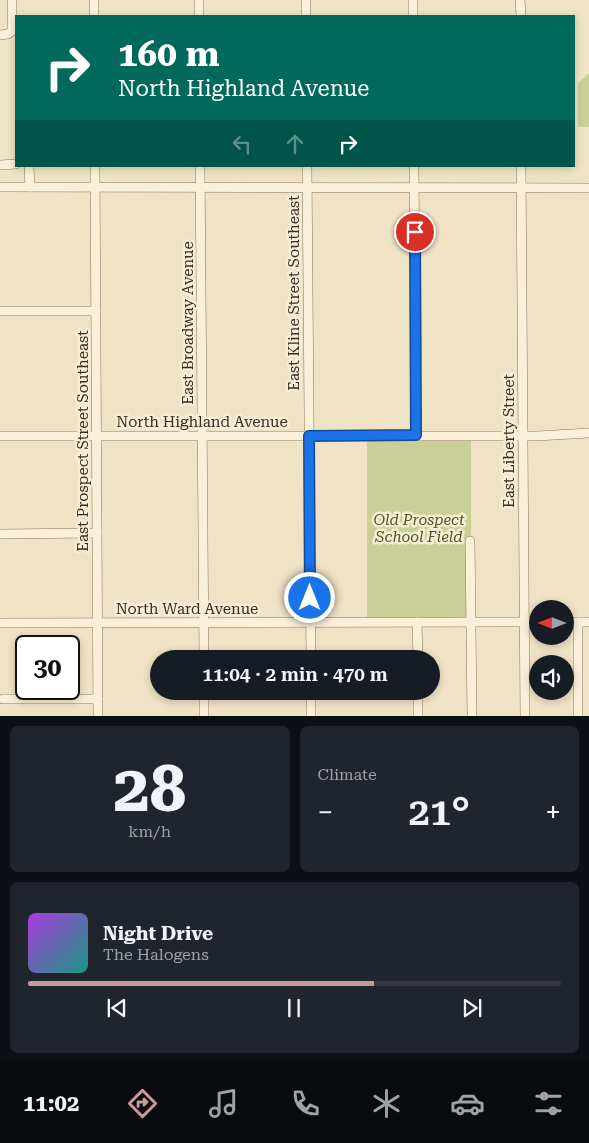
<!DOCTYPE html>
<meta charset="utf-8">
<style>
:root{--surface:#171b24;--page:#20242c;--text:#f1f3f6;--muted:#9ea1a6;--line:#363941;--accent:#cc979a}
body{margin:0;font-family:"Roboto Serif",serif;background:var(--page);color:var(--text);height:100vh;display:flex;flex-direction:column;font-size:19px;white-space:nowrap}
*{box-sizing:border-box;margin:0}
p{font-size:16px;color:var(--muted)}
.icon{flex:none;width:28px;height:28px;fill:none;stroke:currentColor;stroke-width:2;stroke-linecap:round;stroke-linejoin:round}
.map{position:relative;height:716px;overflow:hidden}
.drawer{display:flex;flex-direction:column;gap:10px;padding:10px;background:#0d0f14;flex:1}
.drawer>*{flex:none}
.banner{position:absolute;left:15px;top:15px;width:560px;height:152px;border-radius:0px;box-shadow:0 2px 8px #0003;background:#00695c;color:#fff;overflow:hidden}
.needle{width:32px;rotate:270deg}
.fabs{position:absolute;left:529px;top:600px;display:grid;gap:10px}
.fabs a{display:grid;place-items:center;width:45px;height:45px;border-radius:50%;background:var(--surface);box-shadow:0 2px 8px #0003;font-size:25px}
.speed{position:absolute;left:15px;top:635px;display:flex;gap:10px;font-size:25px;font-weight:700;text-align:center}
.speed>*{display:grid;place-content:center;width:65px;height:65px;border-radius:50%;background:var(--surface);box-shadow:0 2px 8px #0003;line-height:1}
.speed .limit{border:2px solid #111;border-radius:8px;background:#fff;color:#111}
.pin{position:absolute;display:grid;place-items:center;width:42px;height:42px;color:#fff;margin:-21px;border:2px solid #fff;border-radius:50%;box-shadow:0 1px 5px #0007}
.me{position:absolute;width:55px;margin:-28px;rotate:0deg;stroke-linejoin:round;filter:drop-shadow(0 0 4px #0008)}
.turn{display:flex;align-items:center;gap:18px;height:105px;padding:0 20px;font-size:22px}
.turn .icon{width:65px;height:65px;stroke-width:2.5}
.turn b{display:block;font-size:35px;line-height:42px}
.lanes{display:flex;align-items:center;height:48px;padding:0 20px;background:#0003;justify-content:center;gap:25px;direction:ltr}
.lanes .off{opacity:.35}
.big{font-size:38px;font-weight:600;line-height:1.1}
.drawer .tile{flex:1;display:flex;flex-direction:column;justify-content:center;gap:8px;min-width:0;padding:0 18px;border-radius:8px;background:var(--page)}
.drawer .dial{align-items:center;gap:0}
.dial b{font-size:65px;line-height:1}
.song{display:flex;align-items:center;gap:15px}
.cover{width:60px;height:60px;border-radius:8px;background:linear-gradient(135deg,hsl(280 70% 55%),hsl(170 70% 35%))}
.played{height:5px;border-radius:2px;background:linear-gradient(90deg,var(--accent) 65%,var(--line) 65%)}
.keys{display:flex;justify-content:space-around;direction:ltr}
.heat{display:flex;justify-content:space-between;align-items:center;font-size:28px;direction:ltr}
.drawer .tiles{flex:1;display:grid;gap:10px;grid-template-columns:1fr 1fr}
.tile:last-child{grid-column:span 2}
.trip{position:absolute;left:150px;top:650px;width:290px;height:50px;border-radius:25px;background:var(--surface);box-shadow:0 2px 8px #0003;font-weight:600;line-height:50px;text-align:center}
.dock{display:flex;height:80px;justify-content:space-around;align-items:center;background:#090b0e;color:var(--muted)}
.dock .icon{width:35px;height:35px}
.dock .active{color:var(--accent)}
.dock b{font-size:22px;color:var(--text)}
.map>svg:first-child{display:block}
</style>
<div class="map">
<svg width="589" height="716" viewBox="0 0 589 716">
<rect width="100%" height="100%" fill="#f0e2c5"/>
<!-- green -->
<g fill="#cacf98">
<polygon points="589,73 589,127 578,127 578,83"/>
<polygon points="367,435 471,435 471,621 367,622"/>
</g>
<g fill="none" stroke-linecap="round" stroke-linejoin="round">
<defs>
<g id="minor">
<polyline points="94,0 94,16"/>
<polyline points="199,0 199,16"/>
<polyline points="306,0 306,16"/>
<polyline points="413,0 413,16"/>
<polyline points="520,0 521,16"/>
<polyline points="0,35 8,34 12,31 12,0"/>
<polyline points="0,165 16,164"/>
<polyline points="29,166 30,187"/>
<polyline points="95,166 98,716"/>
<polyline points="200,166 204,659"/>
<polyline points="307,166 311,659"/>
<polyline points="414,166 416,435"/>
<polyline points="521,166 525,716"/>
<polyline points="0,187 589,188"/>
<polyline points="0,311 96,311"/>
<polyline points="0,436 537,436 589,433"/>
<polyline points="0,534 97,533"/>
<polyline points="470,541 472,716"/>
<polyline points="417,622 418,659"/>
<polyline points="565,622 589,622"/>
<polyline points="0,623 538,622"/>
<polyline points="204,691 204,716"/>
<polyline points="311,691 311,716"/>
<polyline points="418,691 418,716"/>
<polyline points="3,699 98,699"/>
<polyline points="578,716 578,622"/>
</g>
</defs>
<!-- minor casing -->
<use href="#minor" stroke="#8c745a" stroke-width="10"/>
<!-- minor -->
<use href="#minor" stroke="#faf0d8" stroke-width="9"/>
</g>
<g fill="none" stroke-linecap="round" stroke-linejoin="round">
<defs>
<polyline id="route" points="310,598 309,436 416,435 415,232"/>
</defs>
<!-- route casing -->
<use href="#route" stroke="#114b97" stroke-width="12"/>
<!-- route -->
<use href="#route" stroke="#1a73e8" stroke-width="9"/>
</g>
<g text-anchor="middle" dominant-baseline="central" stroke-width="5" stroke-linejoin="round" paint-order="stroke">
<!-- street labels -->
<g font-size="15" fill="#3b2c1e" stroke="#f7edd5">
<text transform="translate(294 293) rotate(-90)">East Kline Street Southeast</text>
<text transform="translate(188 323) rotate(-90)">East Broadway Avenue</text>
<text x="202" y="422">North Highland Avenue</text>
<text transform="translate(83 441) rotate(-90)">East Prospect Street Southeast</text>
<text transform="translate(509 441) rotate(-90)">East Liberty Street</text>
<text x="187" y="609">North Ward Avenue</text>
</g>
<!-- park labels -->
<g font-size="15" font-style="italic" fill="#4c5924" stroke="#f7edd5">
<text x="419" y="520">Old Prospect<tspan x="419" dy="17">School Field</tspan></text>
</g>
</g>
</svg>
<div class="fabs">
<a><svg class="needle" viewBox="-14 -14 28 28"><path d="M0-13l5 13h-10z" fill="#e53935"/><path d="M0 13l5-13h-10z" fill="#9ea1a6"/></svg></a>
<a><svg class="icon" aria-label="sound" viewBox="0 0 24 24"><path d="M4 9h4l5-4v14l-5-4H4zM17 9q2 3 0 6"/></svg></a>
</div>
<div class="speed"><div class="limit">30</div></div>
<div class="pin" style="left:415px;top:232px;background:#d93025"><svg class="icon" aria-label="arrive" viewBox="0 0 24 24"><path d="M6 21V4h12l-3 4 3 4H6"/></svg></div>
<svg class="me" style="left:310px;top:598px" viewBox="-20 -20 40 40"><circle r="17" fill="#1a73e8" stroke="#fff" stroke-width="3"/><path d="M0-11L8 9 0 5-8 9z" fill="#fff"/></svg>
<div class="trip">11:04 · 2 min · 470 m</div>
<div class="banner">
<div class="turn"><svg class="icon" aria-label="right" viewBox="0 0 24 24"><path d="M7 20v-9h11M14 6l5 5-5 5"/></svg><div><b>160 m</b>North Highland Avenue</div></div>
<div class="lanes"><svg class="icon off" aria-label="left" viewBox="0 0 24 24"><path d="M17 20v-9H6M10 6l-5 5 5 5"/></svg><svg class="icon off" aria-label="ahead" viewBox="0 0 24 24"><path d="M12 20V5M6 11l6-6 6 6"/></svg><svg class="icon" aria-label="right" viewBox="0 0 24 24"><path d="M7 20v-9h11M14 6l5 5-5 5"/></svg></div>
</div>
</div>
<section class="drawer">
<div class="tiles">
<div class="tile dial"><b>28</b><p>km/h</p></div>
<div class="tile"><p>Climate</p>
<div class="heat"><a>−</a><b class="big">21°</b><a>+</a></div>
</div>
<div class="tile">
<div class="song"><i class="cover"></i><div><b>Night Drive</b><p>The Halogens</p></div></div>
<div class="played"></div>
<div class="keys"><svg class="icon" aria-label="previous" viewBox="0 0 24 24"><path d="M18 5L8 12l10 7zM5 5v14"/></svg><svg class="icon" aria-label="pause" viewBox="0 0 24 24"><path d="M8 5v14M16 5v14"/></svg><svg class="icon" aria-label="next" viewBox="0 0 24 24"><path d="M6 5l10 7-10 7zM19 5v14"/></svg></div>
</div>
</div>
</section>
<nav class="dock">
<b>11:02</b>
<svg class="icon active" aria-label="directions" viewBox="0 0 24 24"><path d="M12 3l9 9-9 9-9-9zM9 14v-3h6M13 9l2 2-2 2"/></svg>
<svg class="icon" aria-label="music" viewBox="0 0 24 24"><path d="M9 18V5l10-2v13"/><circle cx="6" cy="18" r="3"/><circle cx="16" cy="16" r="3"/></svg>
<svg class="icon" aria-label="phone" viewBox="0 0 24 24"><path d="M5 4h4l2 5-3 2q2 4 5 5l2-3 5 2v4C11 20 4 13 5 4z"/></svg>
<svg class="icon" aria-label="climate" viewBox="0 0 24 24"><path d="M12 3v18M4 7l16 10M4 17L20 7"/></svg>
<svg class="icon" aria-label="car" viewBox="0 0 24 24"><path d="M5 17H2v-5l4-1 3-4h7l3 4 3 1v5h-3M9 17h6M6 11h13"/><circle cx="7" cy="17" r="2"/><circle cx="17" cy="17" r="2"/></svg>
<svg class="icon" aria-label="filters" viewBox="0 0 24 24"><path d="M4 7h16M4 17h16"/><circle cx="9" cy="7" r="2"/><circle cx="15" cy="17" r="2"/></svg>
</nav>
